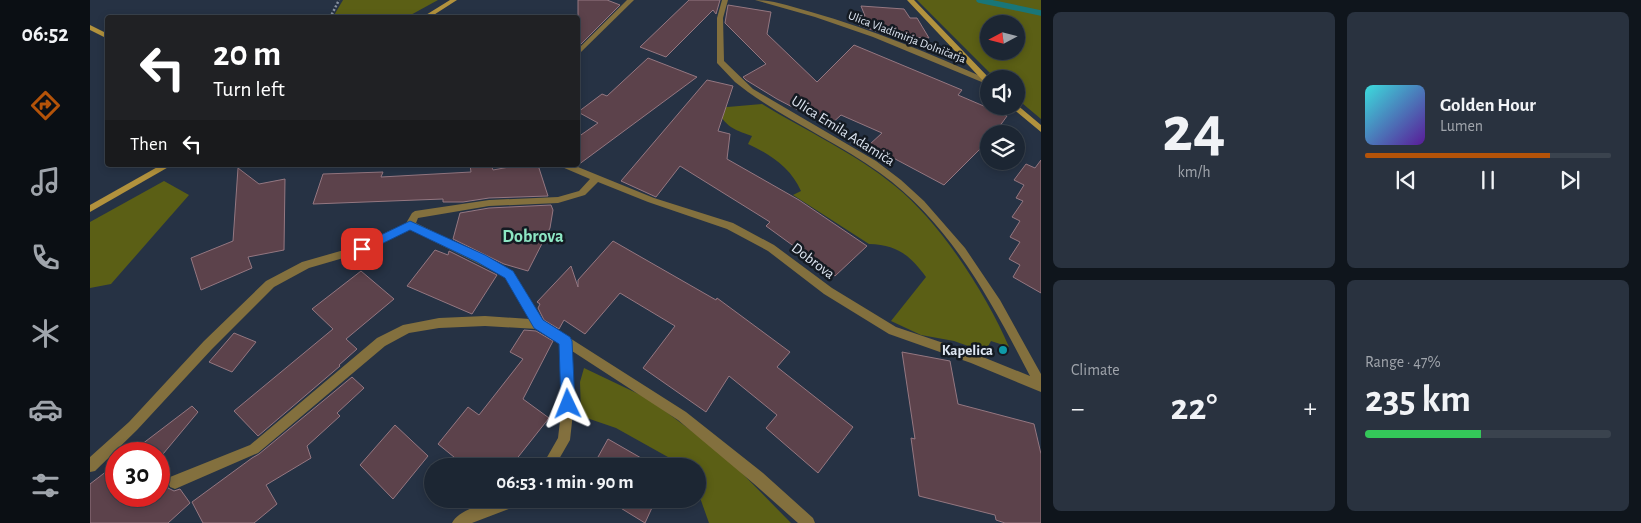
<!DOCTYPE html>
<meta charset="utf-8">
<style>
:root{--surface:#1c2633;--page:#29323f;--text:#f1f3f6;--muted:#a0a5ac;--line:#3a434e;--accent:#b45309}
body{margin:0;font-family:"Alegreya Sans",sans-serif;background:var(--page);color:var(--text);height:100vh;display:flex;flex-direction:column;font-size:19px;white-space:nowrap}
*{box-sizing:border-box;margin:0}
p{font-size:16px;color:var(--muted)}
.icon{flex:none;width:28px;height:28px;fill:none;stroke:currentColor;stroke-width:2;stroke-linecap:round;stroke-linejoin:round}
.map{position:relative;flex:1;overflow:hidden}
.panel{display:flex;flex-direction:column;gap:12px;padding:12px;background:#0f151c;width:600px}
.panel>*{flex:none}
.banner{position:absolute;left:15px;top:15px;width:475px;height:152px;border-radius:5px;box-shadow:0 2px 8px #0003,0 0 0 1px var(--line);background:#202124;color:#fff;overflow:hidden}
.needle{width:32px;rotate:263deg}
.tools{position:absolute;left:890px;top:15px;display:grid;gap:10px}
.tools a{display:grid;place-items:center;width:45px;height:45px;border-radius:50%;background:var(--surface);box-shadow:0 2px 8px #0003,0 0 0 1px var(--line);font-size:25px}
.speed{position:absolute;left:15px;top:442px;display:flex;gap:10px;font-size:25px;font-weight:700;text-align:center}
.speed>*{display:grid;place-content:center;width:65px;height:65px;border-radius:50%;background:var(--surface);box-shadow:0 2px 8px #0003,0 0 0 1px var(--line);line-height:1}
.speed .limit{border:8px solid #d22;background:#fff;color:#111}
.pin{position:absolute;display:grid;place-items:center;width:42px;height:42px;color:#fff;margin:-21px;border-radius:10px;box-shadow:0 2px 8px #0006}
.me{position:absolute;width:55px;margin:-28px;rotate:358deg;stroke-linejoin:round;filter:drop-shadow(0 0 4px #0008)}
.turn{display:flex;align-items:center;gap:18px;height:105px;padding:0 25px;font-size:22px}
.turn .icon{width:65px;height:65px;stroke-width:2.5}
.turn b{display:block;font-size:35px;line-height:42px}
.then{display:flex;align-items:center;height:48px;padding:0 25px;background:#0003;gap:10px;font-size:19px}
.big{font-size:38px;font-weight:700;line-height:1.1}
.panel .tile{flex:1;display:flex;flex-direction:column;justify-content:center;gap:8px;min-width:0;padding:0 18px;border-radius:8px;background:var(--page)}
.panel .dial{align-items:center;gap:0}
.dial b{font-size:65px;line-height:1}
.song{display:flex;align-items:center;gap:15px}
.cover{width:60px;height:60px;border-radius:8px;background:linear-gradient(135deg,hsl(180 70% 55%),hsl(270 70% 35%))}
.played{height:5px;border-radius:2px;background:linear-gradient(90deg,var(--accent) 75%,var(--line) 75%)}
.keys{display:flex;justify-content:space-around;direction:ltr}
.heat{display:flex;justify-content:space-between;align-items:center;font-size:28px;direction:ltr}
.charge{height:8px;border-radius:4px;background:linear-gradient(90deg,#34c759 47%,var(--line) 0)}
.panel .tiles{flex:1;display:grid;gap:12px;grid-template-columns:repeat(2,1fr)}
.trip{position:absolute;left:334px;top:458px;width:282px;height:50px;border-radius:25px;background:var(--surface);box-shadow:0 2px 8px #0003,0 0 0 1px var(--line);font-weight:700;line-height:50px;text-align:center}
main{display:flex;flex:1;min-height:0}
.dock{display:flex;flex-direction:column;width:90px;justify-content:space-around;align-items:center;background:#0b0f14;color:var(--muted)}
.dock .icon{width:35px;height:35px}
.dock .current{color:var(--accent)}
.dock b{font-size:22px;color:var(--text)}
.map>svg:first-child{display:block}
</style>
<main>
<nav class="dock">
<b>06:52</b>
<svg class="icon current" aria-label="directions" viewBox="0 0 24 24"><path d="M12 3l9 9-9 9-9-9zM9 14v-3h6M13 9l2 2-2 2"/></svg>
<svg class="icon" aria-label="music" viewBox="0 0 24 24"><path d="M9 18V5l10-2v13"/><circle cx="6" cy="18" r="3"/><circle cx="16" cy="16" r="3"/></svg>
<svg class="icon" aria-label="phone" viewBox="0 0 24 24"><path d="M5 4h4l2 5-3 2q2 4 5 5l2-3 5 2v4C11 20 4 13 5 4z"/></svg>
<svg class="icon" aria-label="climate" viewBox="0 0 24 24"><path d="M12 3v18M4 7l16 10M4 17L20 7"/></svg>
<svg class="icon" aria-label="car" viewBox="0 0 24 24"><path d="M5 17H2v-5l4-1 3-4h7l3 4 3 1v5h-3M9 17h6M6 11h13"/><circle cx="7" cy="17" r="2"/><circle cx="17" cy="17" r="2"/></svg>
<svg class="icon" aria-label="filters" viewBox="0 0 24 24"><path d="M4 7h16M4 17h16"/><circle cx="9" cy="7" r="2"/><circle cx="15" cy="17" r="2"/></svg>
</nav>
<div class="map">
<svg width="951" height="523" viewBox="0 0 951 523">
<rect width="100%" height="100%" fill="#263244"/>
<!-- green -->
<g fill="#5b5f15" fill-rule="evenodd">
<polygon points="253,0 348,0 317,17 243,17"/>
<path d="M827,0h124v119l-25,-21v-19h-20zM899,24h27v27h-27z"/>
<path d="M672,104c44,27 93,49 133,82 45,36 92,109 114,161l-18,-6 -6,11 -31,-11 -33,-6 -30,-14 35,-44c-16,-22 -29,-32 -57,-33l-76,-49 8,-4c-10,-23 -31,-37 -53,-47l4,-8c-20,-7 -26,-9 -36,-28z"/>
<polygon points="74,181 99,195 21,284 0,288 0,222"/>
<polygon points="494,368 559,399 635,456 701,523 619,523 608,492 608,466 594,466 526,428 491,416 490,382"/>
</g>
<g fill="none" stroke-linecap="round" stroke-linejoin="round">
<!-- stream -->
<polyline stroke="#197678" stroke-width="5.5" points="889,0 951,13"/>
</g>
<!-- building -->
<g fill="#5c424b" stroke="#947781">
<polygon points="488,0 517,0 530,5 488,47"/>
<polygon points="599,0 630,0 626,14 623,10 576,57 550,47"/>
<polygon points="638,5 681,12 677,34 727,82 764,45 872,90 868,95 917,116 904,134 899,134 899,140 854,185 779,145 792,133 751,115 739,126 687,99 656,80 653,77 676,64 635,23"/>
<polygon points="771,6 814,9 820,18 827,18 839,38 799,36 769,25 770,16 775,16"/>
<polygon points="558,58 607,77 488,165 488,137 508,123 488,112 512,94 517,96"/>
<polygon points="617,80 643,86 628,131 640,134 637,159 709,200 777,246 745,276 676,226 680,222 590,166 566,197 531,181"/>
<polygon points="951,160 951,293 923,277 930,265 919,259 930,242 920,237 930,221 922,217 933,201 926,198 934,185 924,180 936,164 945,168"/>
<polygon points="380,165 401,165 403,170 430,165 448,165 458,196 399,198 373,202 353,202 353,199 223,204 233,174 293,172 291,177 381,172"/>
<polygon points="148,168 169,184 195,179 194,250 158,257 162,268 111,290 101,258 143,241"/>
<polygon points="461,205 463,210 460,228 438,271 414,264 363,239 370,213 399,208"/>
<polygon points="523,241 626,300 627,298 700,352 687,367 763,427 728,473 676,428 687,415 639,376 616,412 553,368 585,326 530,293 495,334 474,320 469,329 454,320 448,308 450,304 447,302 481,266 488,287 488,280"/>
<polygon points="345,250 358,255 359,251 407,275 382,314 317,286"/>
<polygon points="271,271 304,299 256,339 267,349 249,365 250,366 168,436 144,411 243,329 222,309"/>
<polygon points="434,330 446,331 463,341 433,399 459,418 421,466 375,466 348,444 378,407 389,415 433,359 420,352"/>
<polygon points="144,333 166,342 142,372 119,362"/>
<polygon points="812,352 860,361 868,404 944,424 951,454 951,523 915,523 906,520 905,515 829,496 821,438 825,439"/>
<polygon points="262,377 274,388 247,413 250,416 217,446 221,458 176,485 187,504 164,523 113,523 102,502 162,458 169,454"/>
<polygon points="102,406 108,412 73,454 39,454"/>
<polygon points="305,425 338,456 303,499 270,465"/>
<polygon points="518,439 565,466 503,466"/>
<polygon points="69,463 79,476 76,481 78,488 84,491 90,489 100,503 78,523 0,523 0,484 26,464 26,496 69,496"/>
<polygon points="516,499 566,499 555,523"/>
</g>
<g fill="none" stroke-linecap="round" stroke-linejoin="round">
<!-- path -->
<polyline stroke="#8892a0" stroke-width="2.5" stroke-dasharray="2 2" stroke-linecap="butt" points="240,18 249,0"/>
<!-- lane -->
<polygon fill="#83703e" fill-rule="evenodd" points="320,221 323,222 325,225 323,228 274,252 219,268 184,287 122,349 47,430 5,471 0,472 0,457 39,422 114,341 176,281 212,262 268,246"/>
<!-- street -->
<g fill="#83703e" fill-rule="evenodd">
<polygon points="537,0 544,0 490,53 488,54 488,49"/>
<path d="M632,0h6l-5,18 1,43 29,28 123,72 25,19 23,21 41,47 35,52 41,74v18l-70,-29 -82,-29 -65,-40 -56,-43 -41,-22 -79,-27 -50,-20 -13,13 -27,8 -69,3 -71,12 -2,5 97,48 30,50 143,91 77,61 50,45 2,5h-17l-45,-40 -75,-63 -106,-69 2,53 -4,36 -15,26h-13l16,-28 4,-34 -1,-60 -24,-15 -52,-3 -46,2 -30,5 -24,13 -127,107 -83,36 -5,-2 -2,-5 2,-5 80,-32 127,-107 26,-13 36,-7 46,-2 45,3 -25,-42 -98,-49 -2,-3 7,-12 3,-2 74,-11 69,-3 21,-6 11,-12 -28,-12 -1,-2h12l81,33 79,25 41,22 58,43 64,39 77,26 57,23c-39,-75 -80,-153 -150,-203 -42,-30 -90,-51 -132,-81l-13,-10 -18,-19v-45z"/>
<path d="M665,0c19,0 37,7 56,12 61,17 120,42 178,68v5l-116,-48 -58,-20z"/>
<path d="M408,499h26l-2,5 -50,19h-20c6,-13 34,-20 46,-24z"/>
</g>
<!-- secondary -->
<g fill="#b2923d" fill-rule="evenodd">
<polygon points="360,0 367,0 339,18 331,18"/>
<polygon points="817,0 824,0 900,79 899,79 899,84 896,84"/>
<polygon points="0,25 18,34 18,39 0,30"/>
<polygon points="926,104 951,125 951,132 922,108 921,106 926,106"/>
<polygon points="71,165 82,165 0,212 0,205"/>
</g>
</g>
<!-- route -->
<polygon fill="#1a73e8" stroke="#114b97" points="320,221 395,255 423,271 453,320 480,337 482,341 485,404 483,409 478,411 473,409 471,404 469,344 444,328 415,278 387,262 320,230 275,252 268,252 266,249 268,246"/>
<!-- markers -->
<circle fill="#0f9aa8" stroke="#141a22" stroke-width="2" cx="913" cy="350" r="5"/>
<g text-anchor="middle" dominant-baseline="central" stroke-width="5" stroke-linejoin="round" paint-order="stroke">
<!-- far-street labels -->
<g font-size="12" fill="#dee6f2" stroke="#141a22">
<text transform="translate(817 37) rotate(21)">Ulica Vladimirja Dolničarja</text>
</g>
<!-- street labels -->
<g font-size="15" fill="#dee6f2" stroke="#141a22">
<text transform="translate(753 131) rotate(32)">Ulica Emila Adamiča</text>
<text transform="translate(723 261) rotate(37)">Dobrova</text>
</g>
<!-- poi labels -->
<g font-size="15" font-weight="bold" fill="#dee6f2" stroke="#141a22" text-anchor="end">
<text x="903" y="350">Kapelica</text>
</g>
<!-- quarter labels -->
<g font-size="18" font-weight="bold" fill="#8de6c3" stroke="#141a22">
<text x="443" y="237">Dobrova</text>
</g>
</g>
</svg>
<div class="tools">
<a><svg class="needle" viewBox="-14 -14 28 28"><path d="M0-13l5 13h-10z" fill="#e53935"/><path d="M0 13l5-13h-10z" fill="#a0a5ac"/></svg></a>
<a><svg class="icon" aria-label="sound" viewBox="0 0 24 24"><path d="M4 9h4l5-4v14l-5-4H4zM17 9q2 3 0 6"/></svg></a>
<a><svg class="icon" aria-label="layers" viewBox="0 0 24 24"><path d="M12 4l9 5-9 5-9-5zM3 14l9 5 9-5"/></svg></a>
</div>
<div class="speed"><div class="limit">30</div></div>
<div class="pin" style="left:272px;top:249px;background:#d93025"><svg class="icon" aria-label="arrive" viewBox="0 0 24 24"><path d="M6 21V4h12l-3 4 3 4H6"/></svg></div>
<svg class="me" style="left:478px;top:404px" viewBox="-20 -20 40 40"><path d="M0-17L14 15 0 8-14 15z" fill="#1a73e8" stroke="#fff" stroke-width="4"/></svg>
<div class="trip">06:53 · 1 min · 90 m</div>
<div class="banner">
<div class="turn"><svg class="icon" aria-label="left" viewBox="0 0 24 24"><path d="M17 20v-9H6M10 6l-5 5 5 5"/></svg><div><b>20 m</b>Turn left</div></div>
<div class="then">Then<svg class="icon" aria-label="left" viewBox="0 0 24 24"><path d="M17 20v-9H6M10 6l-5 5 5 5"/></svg></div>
</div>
</div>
<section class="panel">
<div class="tiles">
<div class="tile dial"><b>24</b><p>km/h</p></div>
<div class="tile">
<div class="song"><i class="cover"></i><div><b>Golden Hour</b><p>Lumen</p></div></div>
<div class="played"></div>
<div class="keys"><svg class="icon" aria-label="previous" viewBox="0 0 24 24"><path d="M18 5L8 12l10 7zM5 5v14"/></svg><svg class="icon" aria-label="pause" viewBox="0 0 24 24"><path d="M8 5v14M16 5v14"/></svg><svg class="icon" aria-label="next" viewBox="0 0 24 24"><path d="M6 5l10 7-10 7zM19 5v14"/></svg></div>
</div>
<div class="tile"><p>Climate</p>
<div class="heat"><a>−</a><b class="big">22°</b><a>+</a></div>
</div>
<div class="tile"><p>Range · 47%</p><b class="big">235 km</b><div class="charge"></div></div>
</div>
</section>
</main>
